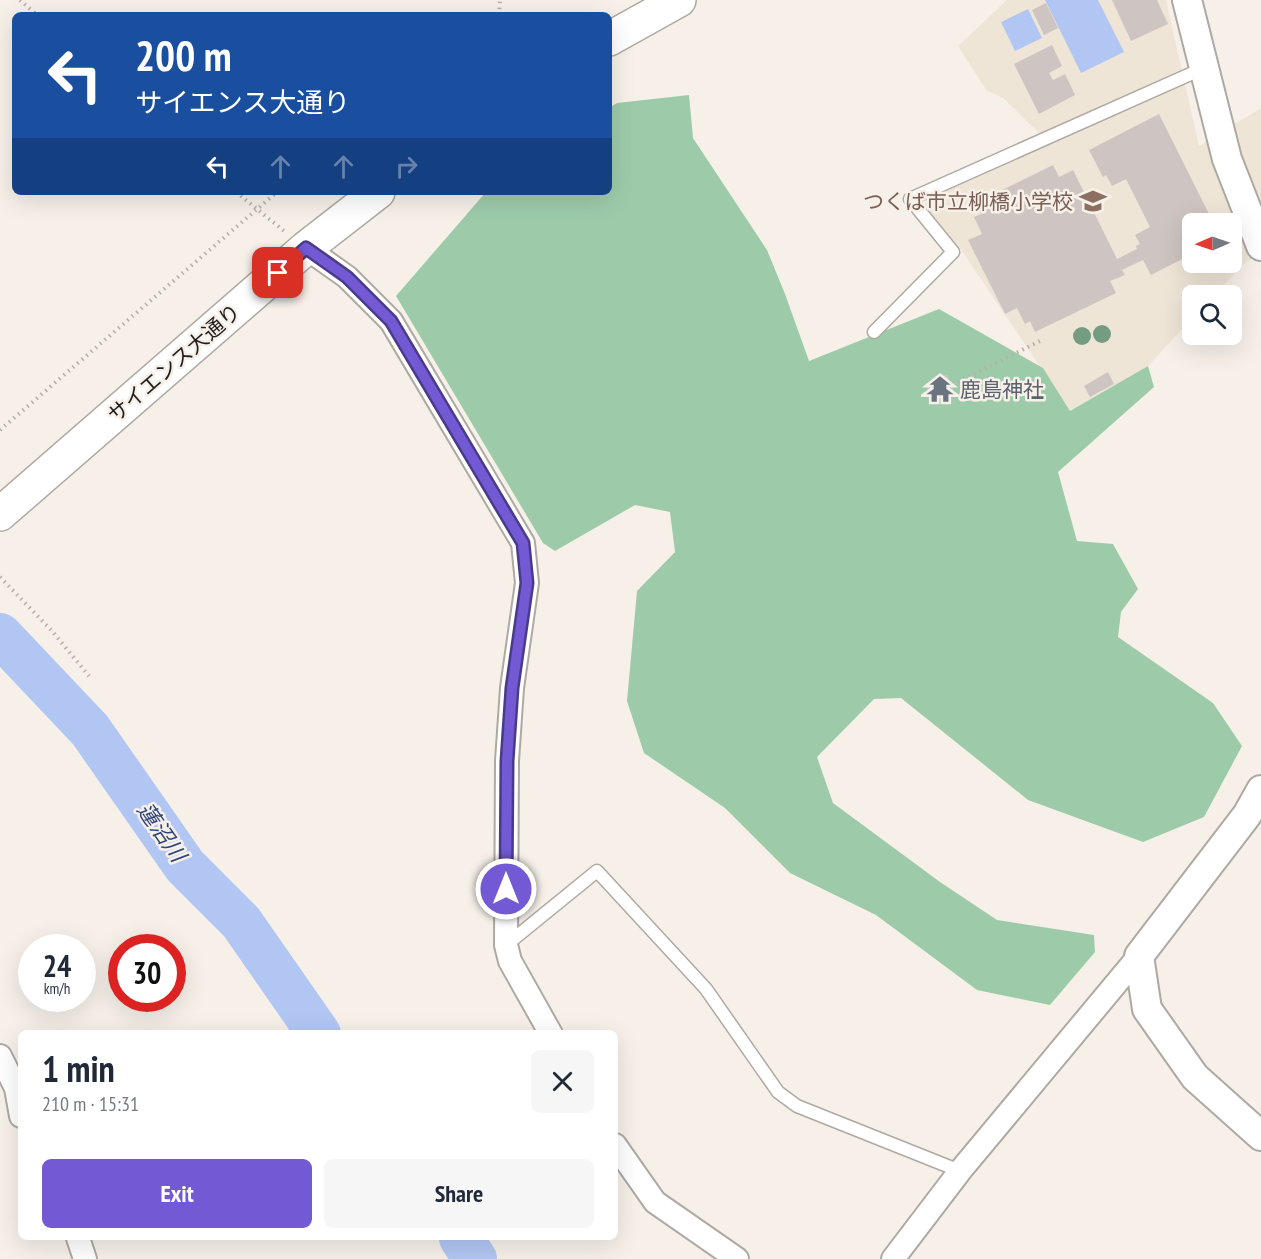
<!DOCTYPE html>
<meta charset="utf-8">
<style>
body{margin:0;font-family:"PT Sans Narrow","Noto Sans JP",sans-serif;background:#f6f6f7;color:#1f2937;height:100vh;display:flex;flex-direction:column;font-size:22px;white-space:nowrap}
*{box-sizing:border-box;margin:0}
p{font-size:20px;color:#747a83}
.icon{flex:none;width:33px;height:33px;fill:none;stroke:currentColor;stroke-width:2;stroke-linecap:round;stroke-linejoin:round}
.map{position:relative;flex:1;overflow:hidden}
.details{position:absolute;left:18px;top:1030px;width:600px;height:210px;display:flex;flex-direction:column;background:#fff;border-radius:9px;box-shadow:0 6px 24px #0002}
.details>*{flex:none}
.guide{position:absolute;left:12px;top:12px;width:600px;height:183px;border-radius:9px;box-shadow:0 6px 24px #0002;background:#1a4fa0;color:#fff;overflow:hidden}
.needle{width:39px;rotate:268deg}
.controls{position:absolute;left:1182px;top:213px;display:grid;gap:12px}
.controls a{display:grid;place-items:center;width:60px;height:60px;border-radius:9px;background:#fff;box-shadow:0 6px 24px #0002;font-size:30px}
.speed{position:absolute;left:18px;top:934px;display:flex;gap:12px;font-size:30px;font-weight:700;text-align:center}
.speed>*{display:grid;place-content:center;width:78px;height:78px;border-radius:50%;background:#fff;box-shadow:0 6px 24px #0002;line-height:1}
.speed small{font-size:15px;font-weight:400}
.speed .limit{border:9px solid #d22;background:#fff;color:#111}
.pin{position:absolute;display:grid;place-items:center;width:51px;height:51px;color:#fff;margin:-26px;border-radius:12px;box-shadow:0 3px 9px #0006}
.me{position:absolute;width:66px;margin:-33px;rotate:0deg;stroke-linejoin:round;filter:drop-shadow(0 0 4px #0008)}
.turn{display:flex;align-items:center;gap:21px;height:126px;padding:0 24px;font-size:27px}
.turn .icon{width:78px;height:78px;stroke-width:2.5}
.turn b{display:block;font-size:42px;line-height:51px}
.lanes{display:flex;align-items:center;height:57px;padding:0 24px;background:#0003;justify-content:center;gap:30px;direction:ltr}
.lanes .off{opacity:.35}
.round{display:grid;place-items:center;flex:none;width:63px;height:63px;border-radius:9px;background:#f6f6f7}
.headline{display:flex;align-items:center;justify-content:space-between;height:102px;padding:0 24px}
h1{font-size:36px;font-weight:800;line-height:45px}
.button{display:flex;gap:12px;margin-top:auto;padding:12px 24px}
.button a{flex:1;height:69px;border-radius:9px;background:#7359d3;color:#fff;font-size:24px;font-weight:800;line-height:69px;text-align:center}
.button a+a{background:#f6f6f7;color:#1f2937}
.map>svg:first-child{display:block}
.built{fill:#efe5d7;fill-rule:evenodd}
.forest{fill:#9dcbaa}
.water{fill:#b1c6f2}
.lines{fill:none;stroke-linecap:round;stroke-linejoin:round}
.river{stroke:#b1c6f2;stroke-width:44}
.building{fill:#cec4c2}
.service-casing{stroke:#aea9a2;stroke-width:15}
.minor-casing{stroke:#aea9a2;stroke-width:26}
.tertiary-casing{stroke:#aea9a2;stroke-width:32}
.primary-casing{stroke:#aea9a2;stroke-width:36}
.path{stroke:#b4afaa;stroke-width:4;stroke-dasharray:1.5 4.5;stroke-linecap:butt}
.service{stroke:#fff;stroke-width:12}
.minor{stroke:#fff;stroke-width:22}
.tertiary{stroke:#fff;stroke-width:28}
.primary{stroke:#fff;stroke-width:33}
.tree{fill:#749c83}
.route-casing{stroke:#4b3a89;stroke-width:15}
.route{stroke:#7359d3;stroke-width:10}
.labels{text-anchor:middle;dominant-baseline:central;stroke-width:5;stroke-linejoin:round;paint-order:stroke}
.education-label{font-size:21px;fill:#785e54;stroke:#f6f0e9;text-anchor:end}
.street-label{font-size:21px;fill:#211f1d;stroke:#f6f0e9}
.worship-label{font-size:21px;fill:#5b616d;stroke:#f6f0e9;text-anchor:start}
.water-label{font-size:22px;font-style:italic;fill:#2e467c;stroke:#f6f0e9}
</style>
<div class="map">
<svg width="1261" height="1259" viewBox="0 0 1261 1259">
<rect width="100%" height="100%" fill="#f6f0e9"/>
<path class="built" d="M1007,0H1166L1199,146L1261,108V252L1246,262L1214,295L1192,296V318L1148,366L1070,411L962,251L924,206L928,196L1045,145L1039,133L1003,98L987,91L958,46ZM1192,224H1232V262H1192Z"/>
<polygon class="forest" points="689,95 693,138 767,250 785,294 809,361 939,309 1043,368 1070,411 1148,366 1154,387 1058,472 1077,541 1113,544 1138,589 1121,612 1118,637 1213,703 1242,746 1204,817 1143,842 1028,800 901,698 874,699 817,757 833,803 940,882 997,920 1094,935 1095,952 1050,1005 977,990 876,915 790,873 725,808 644,753 627,701 637,591 675,552 670,512 635,505 555,551 543,543 396,296 486,192 609,192 609,108 617,103"/>
<g class="water">
<polygon points="1045,0 1098,0 1124,52 1081,73"/>
<polygon points="1028,9 1042,38 1015,51 1001,22"/>
</g>
<g class="lines">
<g class="river">
<polyline points="0,635 90,730 185,866 241,922 319,1034"/>
<polyline points="461,1238 475,1259"/>
</g>
</g>
<g class="building">
<polygon points="1112,0 1157,0 1168,24 1131,41"/>
<polygon points="1046,3 1058,28 1044,35 1032,10"/>
<polygon points="1052,45 1062,66 1049,73 1053,80 1065,74 1075,95 1039,114 1014,64"/>
<polygon points="1159,114 1214,224 1192,224 1192,254 1151,275 1143,260 1122,270 1125,275 1110,281 1116,293 1035,332 1030,321 1025,324 1017,308 1005,314 968,240 982,234 974,217 981,214 974,204 1053,165 1059,177 1073,170 1117,259 1137,249 1136,246 1140,244 1135,235 1150,227 1126,179 1112,186 1106,175 1103,177 1089,150"/>
<polygon points="1108,372 1114,384 1090,397 1084,386"/>
<polygon points="947,375 955,394 933,403 925,384"/>
</g>
<g class="lines">
<defs>
<g id="service">
<polyline points="874,332 953,252 910,199 1204,68"/>
<polyline points="506,945 597,871 706,989 778,1092 797,1106 960,1171"/>
</g>
<g id="minor">
<polyline points="306,248 347,277 391,321 523,543 527,583 512,688 507,761 506,945 510,961 551,1034"/>
<polyline points="0,1056 16,1088 21,1116"/>
<polyline points="615,1145 655,1202 737,1259"/>
<polyline points="78,1238 85,1259"/>
<polyline points="893,1259 960,1171 1139,956"/>
</g>
<g id="tertiary">
<polyline points="1187,0 1227,159 1261,246"/>
<polyline points="1261,790 1247,815 1139,956 1147,1009 1195,1077 1261,1136"/>
</g>
<g id="primary">
<polyline points="609,39 679,0"/>
<polyline points="0,514 306,248 378,192"/>
</g>
</defs>
<use href="#service" class="service-casing"/>
<use href="#minor" class="minor-casing"/>
<use href="#tertiary" class="tertiary-casing"/>
<use href="#primary" class="primary-casing"/>
<g class="path">
<polyline points="20,0 37,15"/>
<polyline points="499,15 500,0"/>
<polyline points="236,192 284,231"/>
<polyline points="958,382 1044,339"/>
<polyline points="0,430 277,192"/>
<polyline points="0,577 52,631 89,676"/>
</g>
<use href="#service" class="service"/>
<use href="#minor" class="minor"/>
<use href="#tertiary" class="tertiary"/>
<use href="#primary" class="primary"/>
</g>
<g class="tree">
<circle cx="1102" cy="334" r="9"/>
<circle cx="1082" cy="336" r="9"/>
</g>
<g class="lines">
<defs>
<polyline id="route" points="278,273 306,248 347,277 391,321 523,543 527,583 512,688 507,761 506,889"/>
</defs>
<use href="#route" class="route-casing"/>
<use href="#route" class="route"/>
</g>
<defs>
<symbol id="school-bare" viewBox="-9 -9 18 18"><path d="M0-5L7-2L0 1L-7-2ZM-4 1L0 2.5L4 1V4Q0 6-4 4Z" fill="#8d6e63" stroke="#f6f0e9" stroke-width="2.5" paint-order="stroke"/></symbol>
<symbol id="temple-bare" viewBox="-9 -9 18 18"><path d="M0-6L5-2H3V0L6.5 2.5H4V6H1.5V3h-3V6H-4V2.5H-6.5L-3 0V-2H-5Z" fill="#6b7280" stroke="#f6f0e9" stroke-width="2.5" paint-order="stroke"/></symbol>
</defs>
<g fill-rule="evenodd">
<use href="#school-bare" x="1074" y="182" width="38" height="38"/>
<use href="#temple-bare" x="921" y="370" width="38" height="38"/>
</g>
<g class="labels">
<g class="education-label">
<text x="1073" y="201">つくば市立柳橋小学校</text>
</g>
<g class="street-label">
<text transform="translate(174 363) rotate(-41)">サイエンス大通り</text>
</g>
<g class="worship-label">
<text x="960" y="389">鹿島神社</text>
</g>
<g class="water-label">
<text transform="translate(162 832) rotate(55)">蓮沼川</text>
</g>
</g>
</svg>
<div class="controls">
<a><svg class="needle" viewBox="-14 -14 28 28"><path d="M0-13l5 13h-10z" fill="#e53935"/><path d="M0 13l5-13h-10z" fill="#747a83"/></svg></a>
<a><svg class="icon" aria-label="search" viewBox="0 0 24 24"><circle cx="10" cy="10" r="6"/><path d="M15 15l6 6"/></svg></a>
</div>
<div class="speed"><div>24<small>km/h</small></div><div class="limit">30</div></div>
<div class="pin" style="left:278px;top:273px;background:#d93025"><svg class="icon" aria-label="arrive" viewBox="0 0 24 24"><path d="M6 21V4h12l-3 4 3 4H6"/></svg></div>
<svg class="me" style="left:506px;top:889px" viewBox="-20 -20 40 40"><circle r="17" fill="#7359d3" stroke="#fff" stroke-width="3"/><path d="M0-11L8 9 0 5-8 9z" fill="#fff"/></svg>
<div class="guide">
<div class="turn"><svg class="icon" aria-label="left" viewBox="0 0 24 24"><path d="M17 20v-9H6M10 6l-5 5 5 5"/></svg><div><b>200 m</b>サイエンス大通り</div></div>
<div class="lanes"><svg class="icon" aria-label="left" viewBox="0 0 24 24"><path d="M17 20v-9H6M10 6l-5 5 5 5"/></svg><svg class="icon off" aria-label="ahead" viewBox="0 0 24 24"><path d="M12 20V5M6 11l6-6 6 6"/></svg><svg class="icon off" aria-label="ahead" viewBox="0 0 24 24"><path d="M12 20V5M6 11l6-6 6 6"/></svg><svg class="icon off" aria-label="right" viewBox="0 0 24 24"><path d="M7 20v-9h11M14 6l5 5-5 5"/></svg></div>
</div>
<section class="details">
<div class="headline"><div><h1>1 min</h1><p>210 m · 15:31</p></div><a class="round"><svg class="icon" aria-label="close" viewBox="0 0 24 24"><path d="M6 6l12 12M18 6L6 18"/></svg></a></div>
<div class="button"><a>Exit</a><a>Share</a></div>
</section>
</div>
